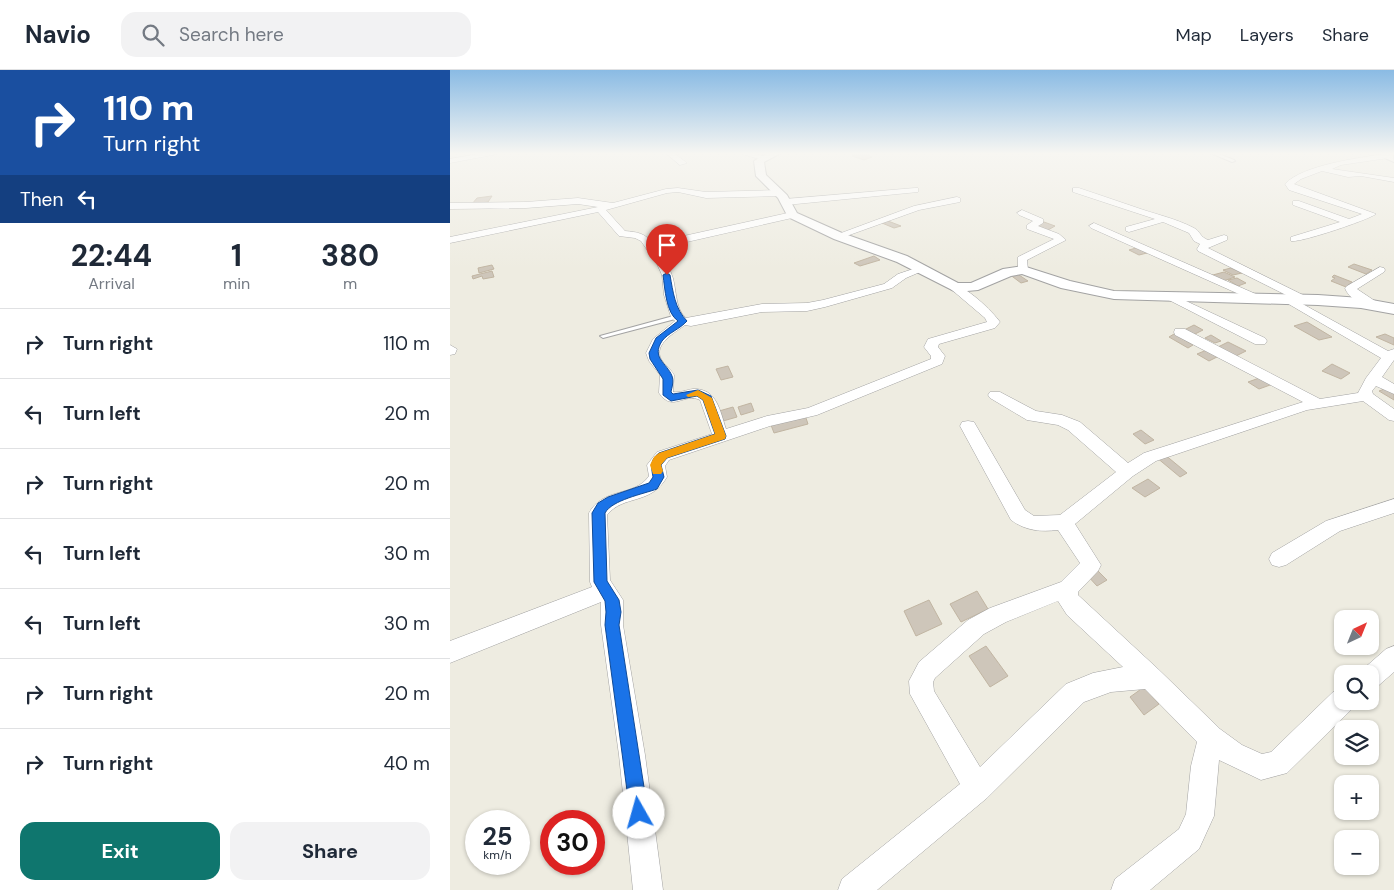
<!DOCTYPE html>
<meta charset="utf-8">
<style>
body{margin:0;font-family:"DM Sans",sans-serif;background:#f2f2f3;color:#1f2937;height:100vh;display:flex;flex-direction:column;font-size:19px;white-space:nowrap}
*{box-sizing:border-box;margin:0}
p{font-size:16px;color:#747a83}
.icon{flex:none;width:28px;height:28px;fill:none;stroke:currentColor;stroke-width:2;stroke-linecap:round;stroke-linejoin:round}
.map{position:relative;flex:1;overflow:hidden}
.side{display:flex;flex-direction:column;background:#fff;width:450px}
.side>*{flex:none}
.hud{background:#1a4fa0;color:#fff;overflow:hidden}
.needle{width:32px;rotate:43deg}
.tools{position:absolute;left:884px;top:540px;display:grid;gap:10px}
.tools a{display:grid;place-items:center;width:45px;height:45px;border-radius:10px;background:#fff;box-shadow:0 1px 4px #0004;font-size:25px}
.speed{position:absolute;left:15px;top:740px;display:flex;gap:10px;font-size:25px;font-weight:700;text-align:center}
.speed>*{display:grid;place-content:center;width:65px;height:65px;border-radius:50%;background:#fff;box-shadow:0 1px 4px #0004;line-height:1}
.speed small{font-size:12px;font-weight:400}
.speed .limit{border:8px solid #d22;background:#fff;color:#111}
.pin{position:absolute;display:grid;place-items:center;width:42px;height:42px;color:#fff;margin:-51px -21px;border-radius:50% 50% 50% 0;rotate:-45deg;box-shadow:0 0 5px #0007}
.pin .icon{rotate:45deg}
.me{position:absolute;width:55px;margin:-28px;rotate:353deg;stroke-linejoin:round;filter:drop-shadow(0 0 4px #0008)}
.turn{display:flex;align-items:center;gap:18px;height:105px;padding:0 20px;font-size:22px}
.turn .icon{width:65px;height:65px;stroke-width:2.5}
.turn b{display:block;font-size:35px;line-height:42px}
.then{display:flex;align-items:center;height:48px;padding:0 20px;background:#0003;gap:10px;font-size:19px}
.eta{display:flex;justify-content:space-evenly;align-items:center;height:85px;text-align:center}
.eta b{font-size:30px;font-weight:700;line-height:35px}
.button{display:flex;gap:10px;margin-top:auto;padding:10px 20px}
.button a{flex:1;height:58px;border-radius:15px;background:#0f766e;color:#fff;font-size:20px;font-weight:700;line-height:58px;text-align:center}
.button a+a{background:#f2f2f3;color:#1f2937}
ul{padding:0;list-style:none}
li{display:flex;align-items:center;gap:15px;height:70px;padding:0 20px;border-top:1px solid #e0e1e3}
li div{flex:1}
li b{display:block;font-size:19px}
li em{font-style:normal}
header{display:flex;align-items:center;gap:30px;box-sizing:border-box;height:70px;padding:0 25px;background:#fff;border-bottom:1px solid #e0e1e3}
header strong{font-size:24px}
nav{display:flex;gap:28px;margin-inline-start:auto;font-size:18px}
.search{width:350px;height:45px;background:#f2f2f3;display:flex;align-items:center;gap:12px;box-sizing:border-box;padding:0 18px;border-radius:15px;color:#747a83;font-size:19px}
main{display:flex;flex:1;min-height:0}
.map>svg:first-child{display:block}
.building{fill:#cec6ba;stroke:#c1b5a2}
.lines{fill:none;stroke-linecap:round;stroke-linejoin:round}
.service-casing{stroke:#a3a3a3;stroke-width:2}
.minor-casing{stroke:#a3a3a3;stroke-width:1}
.tertiary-casing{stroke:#a3a3a3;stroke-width:2}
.service{fill:#fff;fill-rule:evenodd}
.minor{fill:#fff;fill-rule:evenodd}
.tertiary{fill:#fff;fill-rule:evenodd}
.route{fill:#1a73e8;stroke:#114b97}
.slow{fill:#f59e0b}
</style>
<header>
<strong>Navio</strong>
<div class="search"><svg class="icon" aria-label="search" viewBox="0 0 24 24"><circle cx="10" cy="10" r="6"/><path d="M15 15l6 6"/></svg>Search here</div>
<nav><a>Map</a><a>Layers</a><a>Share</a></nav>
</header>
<main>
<section class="side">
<div class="hud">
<div class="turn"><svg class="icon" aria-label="right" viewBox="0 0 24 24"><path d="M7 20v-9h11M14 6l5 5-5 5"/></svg><div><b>110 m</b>Turn right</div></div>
<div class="then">Then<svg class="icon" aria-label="left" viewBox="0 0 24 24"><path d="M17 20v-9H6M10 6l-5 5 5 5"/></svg></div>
</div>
<div class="eta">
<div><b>22:44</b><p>Arrival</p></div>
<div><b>1</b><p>min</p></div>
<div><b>380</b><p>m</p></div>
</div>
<ul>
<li><svg class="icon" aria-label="right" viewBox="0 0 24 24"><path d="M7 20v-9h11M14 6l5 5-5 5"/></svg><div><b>Turn right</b></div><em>110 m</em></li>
<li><svg class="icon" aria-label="left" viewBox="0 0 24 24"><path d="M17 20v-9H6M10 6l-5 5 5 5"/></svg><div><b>Turn left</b></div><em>20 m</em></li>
<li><svg class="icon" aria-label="right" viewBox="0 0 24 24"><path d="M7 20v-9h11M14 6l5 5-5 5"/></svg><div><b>Turn right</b></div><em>20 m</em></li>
<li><svg class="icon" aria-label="left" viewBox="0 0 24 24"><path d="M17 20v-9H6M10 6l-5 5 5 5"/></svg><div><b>Turn left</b></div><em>30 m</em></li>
<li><svg class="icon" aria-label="left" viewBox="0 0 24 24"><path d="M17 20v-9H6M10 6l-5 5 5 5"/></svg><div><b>Turn left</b></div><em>30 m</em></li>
<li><svg class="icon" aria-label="right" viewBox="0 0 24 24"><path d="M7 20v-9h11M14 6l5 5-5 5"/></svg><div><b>Turn right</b></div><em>20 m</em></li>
<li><svg class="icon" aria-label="right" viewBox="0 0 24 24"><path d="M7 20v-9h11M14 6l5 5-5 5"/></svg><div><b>Turn right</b></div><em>40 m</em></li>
</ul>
<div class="button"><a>Exit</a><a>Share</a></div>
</section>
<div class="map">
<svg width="944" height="820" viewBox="0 0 944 820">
<rect width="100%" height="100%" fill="#eeece1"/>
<g class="building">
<polygon points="408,84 414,84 422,87 414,90 402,86"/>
<polygon points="42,126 38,132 22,134 27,128"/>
<polygon points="438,151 451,156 444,158 432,153"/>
<polygon points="594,152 605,156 598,160 587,156"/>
<polygon points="686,178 697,183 689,185 679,180"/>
<polygon points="424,186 430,190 410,196 404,193"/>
<polygon points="904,194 922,200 916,204 898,197"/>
<polygon points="42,195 44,199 29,203 28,198"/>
<polygon points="781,198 792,203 783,205 773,200"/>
<polygon points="42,201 44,207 33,209 32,206 23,209 22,206"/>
<polygon points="774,202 785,207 770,212 759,206"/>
<polygon points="566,203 578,211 571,213 559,204"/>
<polygon points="884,205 902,212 896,217 881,211 885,208 882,207"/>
<polygon points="787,208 796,213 788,216 778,210"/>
<polygon points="857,252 882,267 869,270 844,256"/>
<polygon points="744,255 753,260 743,265 734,260"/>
<polygon points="724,264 743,275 738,278 719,267"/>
<polygon points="935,264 944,268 944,275 926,267"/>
<polygon points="761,265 771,271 765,273 755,268"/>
<polygon points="778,272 796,281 784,287 766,278"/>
<polygon points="759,279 771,285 759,291 747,284"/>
<polygon points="882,294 900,303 891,309 872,301"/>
<polygon points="278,296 283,307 271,310 266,299"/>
<polygon points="812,307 823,314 809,319 798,312"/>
<polygon points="937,318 944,322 944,330 929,321"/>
<polygon points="301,333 304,341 291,345 288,337"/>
<polygon points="283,337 287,347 273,351 269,341"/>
<polygon points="355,345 358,354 324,363 321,355"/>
<polygon points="691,360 704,370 695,374 683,364"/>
<polygon points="714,384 737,403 730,407 706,387"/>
<polygon points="698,409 710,418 695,427 682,418"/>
<polygon points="646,499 657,510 647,516 636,504"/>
<polygon points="527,521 538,539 511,552 500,534"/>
<polygon points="479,530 492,554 466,566 454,541"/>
<polygon points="536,576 558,606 540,617 519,586"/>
<polygon points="694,617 709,634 694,645 680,627"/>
</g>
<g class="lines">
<defs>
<g id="service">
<polygon points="769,84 784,90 785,91 782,92 763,84"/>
<polygon points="227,245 230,247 229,248 153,268 150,266"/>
</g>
<g id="minor">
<polygon points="28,84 48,84 0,93 0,89"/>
<polygon points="217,84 225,84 237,93 230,95"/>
<polygon points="292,84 307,84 317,88 313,90"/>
<path d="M934,84L942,86L938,88L891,95L882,99L944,108V112L911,106L898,107L872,101L851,109L844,114L926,144C918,150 850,173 841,171V167L890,152L843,135V131H849L899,149L912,144L839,120L835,114C853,95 908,88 934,84Z"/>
<path d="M228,118L256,122L330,120L334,123L330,126L256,128L228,122L217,123L156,140L175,161C187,162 195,163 202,173L342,142L347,145L342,148L206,179C212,186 218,194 221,203C227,215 224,239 236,248L312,234L357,233L373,230L434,214L448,204L472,196L477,199L456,208L442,218L375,237L357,241L312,242L241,256L235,255C226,262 203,274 211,289C214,295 221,299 224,305L223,322C230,323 236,320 243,319C267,318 270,341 276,359L317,346L358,338L481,289V286L474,277L478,269L537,252L535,248L502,220L500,218L502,216C514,213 543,242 550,252L545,258L489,274L488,277L495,286L492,294L367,345L320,356L219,390L215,396L217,407C200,436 174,424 157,445L160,510L173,530V555L195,685L213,820H183L169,685L151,555V532L0,593V571L142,517L140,512L139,443C153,417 185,427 199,406L197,395L207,382L262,364L250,330C234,322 223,343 209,323L210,305L199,291L196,283L203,269L225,251L221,247L214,225L212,205L207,194L191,171L185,168L169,166L148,142L0,173V167L148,137L128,134L76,138L0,139V133L76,132L128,128L163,133L216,119Z"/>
<polygon points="465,118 468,118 468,122 336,135 332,132 336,129"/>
<path d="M623,118H629C648,124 666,131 685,137C704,144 725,148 744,158C750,161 750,167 758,170L774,165L777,166V170L758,178L857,227L859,229L857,231L849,232L938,281L944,279V290L932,307L944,314V324L926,316L922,321L923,324L944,339V351L939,350L913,331L857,340L706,391L683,406L625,454L651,495L648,501L628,522V525L708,599L770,659L792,675L812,684L821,682L883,622L892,619V631H904L901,640L837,703L811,710L769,690L764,746L749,779L700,820H661L665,809L729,759L736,744L741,696L747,672L695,619L661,622L634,632L537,728L427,820H388L392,809L510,714L460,624L459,611L469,592L518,550L540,538L611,512L630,493L608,460C591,462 576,461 561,450L510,356L512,352L518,351L524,352L575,440L584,446L610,445L666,402L618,360L608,355L577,350L540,328L538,325L540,322H550L586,341L612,345L630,352L678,393L694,383L853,332L725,265L724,262L725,259H735L870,329L908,323L916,308L931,288L830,229L832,227L838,226L748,181L747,179L750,174L744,171L739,163L713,152L679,162L676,161V157L705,149L623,122ZM608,531L617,545L673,597L643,603L616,614L530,697L484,621L483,612L485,608L534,564L556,552Z"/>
<polygon points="507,127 510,128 510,132 469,140 391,168 388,169 383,166 464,136"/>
<polygon points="572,140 593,149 593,153 588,156 609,164 616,170 577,190 578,200 573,203 568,200 568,187 604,169 577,159 577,155 583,151 569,145 567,143"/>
<polygon points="644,153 808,225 810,227 808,229 800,229 641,158 639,156"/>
<path d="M930,197L934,198L935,200L934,202L907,219L925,231L927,234L925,237C916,239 898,228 895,218L897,216Z"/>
<polygon points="719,223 815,268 817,271 815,274 805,274 715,228 713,226"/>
<polygon points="0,275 7,279 5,284 0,285"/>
<polygon points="944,429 944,443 890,461 836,495 829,497 822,495 819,489 822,483 876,451"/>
<polygon points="944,576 944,602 928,616 920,620 920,604 910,604 912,600 936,579"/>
</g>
<g id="tertiary">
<polygon points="316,84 329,84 314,92 316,105 337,125 347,143 392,163 457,186 508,213 521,213 553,199 573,196 620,211 664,221 868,225 911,228 944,234 944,244 911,238 868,235 664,229 611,218 572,204 561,206 528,220 506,222 447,192 384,169 338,147 328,128 306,106 304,91"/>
<polygon points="934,84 943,84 944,92 935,88"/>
</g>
</defs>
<use href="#service" class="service-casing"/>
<use href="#minor" class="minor-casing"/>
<use href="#tertiary" class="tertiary-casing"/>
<use href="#service" class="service"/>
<use href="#minor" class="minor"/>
<use href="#tertiary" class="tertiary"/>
</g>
<linearGradient id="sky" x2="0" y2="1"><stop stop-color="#8abbe4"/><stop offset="0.42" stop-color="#f7f6f2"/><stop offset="1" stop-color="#f7f6f2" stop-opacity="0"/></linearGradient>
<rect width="944" height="199" fill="url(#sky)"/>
<path class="route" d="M217,203L220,205C223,222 225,239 237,251C230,259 218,263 212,271C201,288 217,293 222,306C224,311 222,317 221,322L223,324L248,320L261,326L276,366L275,369L217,388L211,395L214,407L207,419C193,424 162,430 155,443L157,511L169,530L171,542L169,555L198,743L195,749L189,752L182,749L180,743L155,555L156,542L155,531L144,512L142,443L148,433L158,427L199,413L203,407C201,396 200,390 209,383L265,364L253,330L247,326L221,331L213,325V309L200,289L199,283L206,268L228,251C216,243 215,219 213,205Z"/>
<polygon class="slow" points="248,320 262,328 276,366 275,369 217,388 211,395 213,401 211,404 203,404 200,395 204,387 209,383 265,364 253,330 247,326 238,327 236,325"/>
</svg>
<div class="tools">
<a><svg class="needle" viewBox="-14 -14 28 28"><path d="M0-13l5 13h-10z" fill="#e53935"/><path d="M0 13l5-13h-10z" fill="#747a83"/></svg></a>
<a><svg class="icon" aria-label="search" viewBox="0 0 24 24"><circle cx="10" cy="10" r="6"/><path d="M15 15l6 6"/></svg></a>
<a><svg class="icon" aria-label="layers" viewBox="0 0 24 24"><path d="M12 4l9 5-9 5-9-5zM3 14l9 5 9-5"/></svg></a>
<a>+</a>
<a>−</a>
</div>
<div class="speed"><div>25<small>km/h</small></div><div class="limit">30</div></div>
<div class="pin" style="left:217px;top:205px;background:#d93025"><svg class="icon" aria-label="arrive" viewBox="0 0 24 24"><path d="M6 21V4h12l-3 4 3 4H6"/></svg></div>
<svg class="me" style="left:189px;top:743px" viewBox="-20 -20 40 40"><circle r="19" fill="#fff"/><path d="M0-13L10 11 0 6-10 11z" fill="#1a73e8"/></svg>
</div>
</main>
